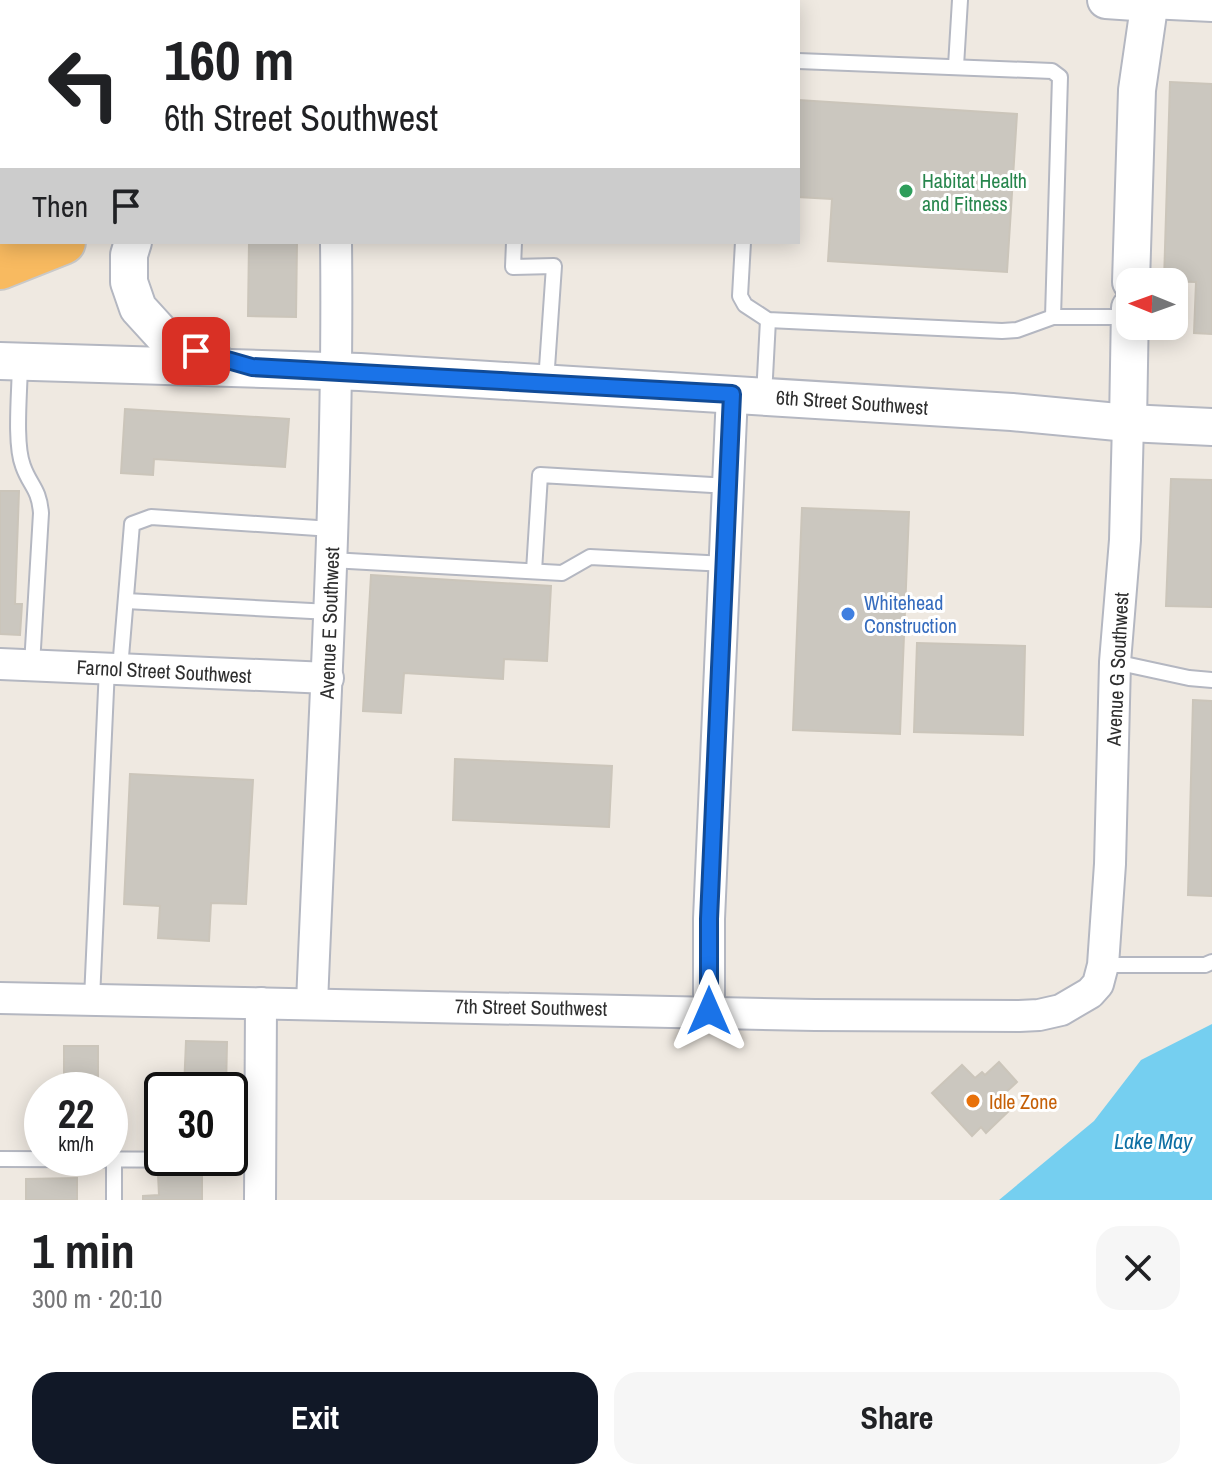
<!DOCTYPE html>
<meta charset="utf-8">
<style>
body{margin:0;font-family:"Archivo Narrow",sans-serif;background:#f6f6f6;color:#202124;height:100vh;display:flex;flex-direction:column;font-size:30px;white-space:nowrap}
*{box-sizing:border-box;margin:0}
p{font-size:26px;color:#757577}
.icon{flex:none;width:44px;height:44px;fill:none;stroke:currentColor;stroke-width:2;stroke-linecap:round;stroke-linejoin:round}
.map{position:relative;height:1200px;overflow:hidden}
.drawer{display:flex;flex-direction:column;background:#fff;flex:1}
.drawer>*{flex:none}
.hud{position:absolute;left:0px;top:0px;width:800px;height:244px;box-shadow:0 4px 20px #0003;background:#fff;color:#202124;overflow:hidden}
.needle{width:52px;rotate:271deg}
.controls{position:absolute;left:1116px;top:268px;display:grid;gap:16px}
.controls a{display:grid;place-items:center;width:72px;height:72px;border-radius:16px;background:#fff;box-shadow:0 4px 20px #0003;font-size:40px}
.speed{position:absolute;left:24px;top:1072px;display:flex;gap:16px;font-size:40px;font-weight:700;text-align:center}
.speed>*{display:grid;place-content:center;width:104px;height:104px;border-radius:50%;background:#fff;box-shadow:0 4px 20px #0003;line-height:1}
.speed small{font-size:20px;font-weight:400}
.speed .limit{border:4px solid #111;border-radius:12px;background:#fff;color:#111}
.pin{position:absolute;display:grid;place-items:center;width:68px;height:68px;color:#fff;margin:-34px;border-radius:16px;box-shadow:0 4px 12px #0006}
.me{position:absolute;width:88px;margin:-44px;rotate:0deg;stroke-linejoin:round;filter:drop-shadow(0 0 6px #0008)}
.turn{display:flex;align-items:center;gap:28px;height:168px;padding:0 32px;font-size:36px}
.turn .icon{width:104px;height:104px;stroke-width:2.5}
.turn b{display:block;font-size:56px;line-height:68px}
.then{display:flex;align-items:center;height:76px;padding:0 32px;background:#0003;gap:16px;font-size:30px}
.round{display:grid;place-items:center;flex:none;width:84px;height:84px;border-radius:24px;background:#f6f6f6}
.head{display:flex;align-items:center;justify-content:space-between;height:136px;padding:0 32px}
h1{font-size:48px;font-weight:700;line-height:60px}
.cta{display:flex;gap:16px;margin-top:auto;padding:16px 32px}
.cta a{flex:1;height:92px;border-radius:24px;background:#111827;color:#fff;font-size:32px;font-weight:700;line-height:92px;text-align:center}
.cta a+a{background:#f6f6f6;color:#202124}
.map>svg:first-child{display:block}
.water{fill:#75cff0}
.building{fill:#cbc7bf;stroke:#cbc5ba;stroke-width:2}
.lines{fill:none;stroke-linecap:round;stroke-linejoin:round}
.service-casing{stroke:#b4b7c1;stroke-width:18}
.minor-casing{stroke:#b4b7c1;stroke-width:34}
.tertiary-casing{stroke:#b4b7c1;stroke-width:40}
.trunk-casing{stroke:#c9c9c9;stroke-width:48}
.service{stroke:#fff;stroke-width:14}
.minor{stroke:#fff;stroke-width:30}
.tertiary{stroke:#fff;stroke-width:36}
.trunk{stroke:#f8ba60;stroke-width:44}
.route-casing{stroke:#114b97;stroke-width:20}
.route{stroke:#1a73e8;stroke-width:14}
.leisure-dot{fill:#2e9e5b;stroke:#fff;stroke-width:3}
.shop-dot{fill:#3f7fe0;stroke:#fff;stroke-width:3}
.food-dot{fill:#e8710a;stroke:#fff;stroke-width:3}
.labels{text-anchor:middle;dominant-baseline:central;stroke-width:6;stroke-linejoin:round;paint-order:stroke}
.leisure-label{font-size:20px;fill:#27864d;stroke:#fff;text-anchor:start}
.street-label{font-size:20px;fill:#2e2e2e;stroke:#fff}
.shop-label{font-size:20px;fill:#366cbe;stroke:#fff;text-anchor:start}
.food-label{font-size:20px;fill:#c56008;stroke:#fff;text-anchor:start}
.water-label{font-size:22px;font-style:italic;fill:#0d6fa3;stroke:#fff}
</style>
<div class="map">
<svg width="1212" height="1200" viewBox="0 0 1212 1200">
<rect width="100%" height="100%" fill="#efe9e1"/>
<polygon class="water" points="1212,1024 1212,1200 999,1200 1094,1121 1141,1060"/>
<g class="building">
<polygon points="129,0 178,0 129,2"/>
<polygon points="1170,82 1212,84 1212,334 1194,333 1196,282 1164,281"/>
<polygon points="798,100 1017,114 1007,272 828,261 832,199 798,197"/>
<polygon points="249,242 297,242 296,317 248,316"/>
<polygon points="125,409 289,419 285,467 154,459 153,475 121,473"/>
<polygon points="1171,479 1212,480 1212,607 1166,606"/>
<polygon points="0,491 19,491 15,604 22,604 20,635 0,634"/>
<polygon points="802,508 909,512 900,734 793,730"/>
<polygon points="371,575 551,586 547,661 504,659 503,679 404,673 401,713 363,711"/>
<polygon points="917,643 1025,646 1023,735 914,732"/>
<polygon points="1193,700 1212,701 1212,896 1188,895"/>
<polygon points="455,759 612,766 609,827 453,820"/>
<polygon points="130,774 253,780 246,904 211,903 209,941 158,938 160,906 124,904"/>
<polygon points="186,1041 227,1042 226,1090 184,1089"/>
<rect x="64" y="1046" width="34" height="44"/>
<polygon points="999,1062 1017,1082 1003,1095 1014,1106 986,1133 981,1127 972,1136 932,1093 962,1065 975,1078 982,1072 985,1075"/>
<polygon points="158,1174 202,1174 202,1200 143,1200 143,1196 159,1195"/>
<polygon points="77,1178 77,1200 26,1200 26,1179"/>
</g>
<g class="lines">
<defs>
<g id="service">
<polyline points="215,0 215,2"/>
<polyline points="526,2 527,0"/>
<polyline points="755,2 755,0"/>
<polyline points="798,61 1052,71 1060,77 1053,317"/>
<polyline points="956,66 960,0"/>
<polyline points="0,79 2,82"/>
<polyline points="514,242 513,267 554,266 546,382"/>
<polyline points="743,242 740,296 745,305 768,320 1002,331 1017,330 1053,317 1129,317"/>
<path d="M20,362C20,388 14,443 23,466C30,486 39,488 41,513L32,665"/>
<polyline points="764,396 768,320"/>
<polyline points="331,560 562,573 590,557 726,564"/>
<polyline points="534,571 540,475 729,486"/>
<polyline points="126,601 330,612"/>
<polyline points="1115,662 1189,678 1212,680"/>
<polyline points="120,669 132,524 151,517 332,529"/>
<polyline points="1103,965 1205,965 1212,962"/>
<polyline points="92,999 107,668"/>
<polyline points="0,1159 260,1160"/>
<polyline points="114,1200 114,1159"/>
</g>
<g id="minor">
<polyline points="1150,3 1212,6"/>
<polyline points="0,664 328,678"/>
<polyline points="0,998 815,1015 1019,1016 1039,1015 1061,1010 1090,993 1098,984 1103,965 1110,864 1115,662 1125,540 1128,423"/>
<path d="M312,1004C322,750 339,496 336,242"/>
<polyline points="709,1011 709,919 732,394"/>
<polyline points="260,1200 261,1003"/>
</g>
<g id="tertiary">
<polyline points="1106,0 1150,3"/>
<polyline points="133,242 129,255 129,282 138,308 169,342 212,355"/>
<polyline points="1131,282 1137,90 1150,0"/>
<polyline points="0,361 360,372 1012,412 1128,423 1212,427"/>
<polyline points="1128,423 1130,308"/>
</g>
<g id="trunk">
<polyline points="357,2 359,0"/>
<polyline points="0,222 2,222"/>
<polyline points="0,267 63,242"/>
</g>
</defs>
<use href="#service" class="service-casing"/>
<use href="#minor" class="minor-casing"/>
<use href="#tertiary" class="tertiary-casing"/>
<use href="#trunk" class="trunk-casing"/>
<use href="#service" class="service"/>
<use href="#minor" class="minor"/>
<use href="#tertiary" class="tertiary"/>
<use href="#trunk" class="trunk"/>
</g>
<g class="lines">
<defs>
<polyline id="route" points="196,351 252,367 732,394 709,919 709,1011"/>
</defs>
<use href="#route" class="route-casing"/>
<use href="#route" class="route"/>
</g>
<circle class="leisure-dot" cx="906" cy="191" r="8"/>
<circle class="shop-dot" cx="848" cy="614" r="8"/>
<circle class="food-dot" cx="973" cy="1101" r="8"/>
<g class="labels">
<g class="leisure-label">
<text x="922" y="180">Habitat Health<tspan x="922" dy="23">and Fitness</tspan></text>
</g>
<g class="street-label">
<text transform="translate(852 402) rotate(4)">6th Street Southwest</text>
<text transform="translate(329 623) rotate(-88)">Avenue E Southwest</text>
<text transform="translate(1117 669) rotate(-87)">Avenue G Southwest</text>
<text transform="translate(164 671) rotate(3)">Farnol Street Southwest</text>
<text transform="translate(531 1007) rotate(1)">7th Street Southwest</text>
</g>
<g class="shop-label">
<text x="864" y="602">Whitehead<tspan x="864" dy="23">Construction</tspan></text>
</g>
<g class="food-label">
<text x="989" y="1101">Idle Zone</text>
</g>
<g class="water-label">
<text x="1153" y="1141">Lake May</text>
</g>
</g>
</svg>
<div class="controls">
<a><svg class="needle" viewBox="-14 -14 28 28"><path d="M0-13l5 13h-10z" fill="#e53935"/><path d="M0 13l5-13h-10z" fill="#757577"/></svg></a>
</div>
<div class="speed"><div>22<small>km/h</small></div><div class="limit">30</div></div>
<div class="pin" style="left:196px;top:351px;background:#d93025"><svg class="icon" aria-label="arrive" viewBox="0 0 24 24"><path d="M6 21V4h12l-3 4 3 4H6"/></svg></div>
<svg class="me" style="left:709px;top:1011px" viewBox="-20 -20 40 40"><path d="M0-17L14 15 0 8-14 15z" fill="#1a73e8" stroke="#fff" stroke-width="4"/></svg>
<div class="hud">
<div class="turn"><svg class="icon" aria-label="left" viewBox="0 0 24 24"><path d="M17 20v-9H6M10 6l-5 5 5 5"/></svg><div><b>160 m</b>6th Street Southwest</div></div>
<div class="then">Then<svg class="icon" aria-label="arrive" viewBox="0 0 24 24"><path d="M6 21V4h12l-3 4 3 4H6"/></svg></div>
</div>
</div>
<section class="drawer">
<div class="head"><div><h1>1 min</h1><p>300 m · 20:10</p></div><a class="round"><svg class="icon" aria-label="close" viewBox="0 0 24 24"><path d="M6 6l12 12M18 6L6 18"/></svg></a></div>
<div class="cta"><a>Exit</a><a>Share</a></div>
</section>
